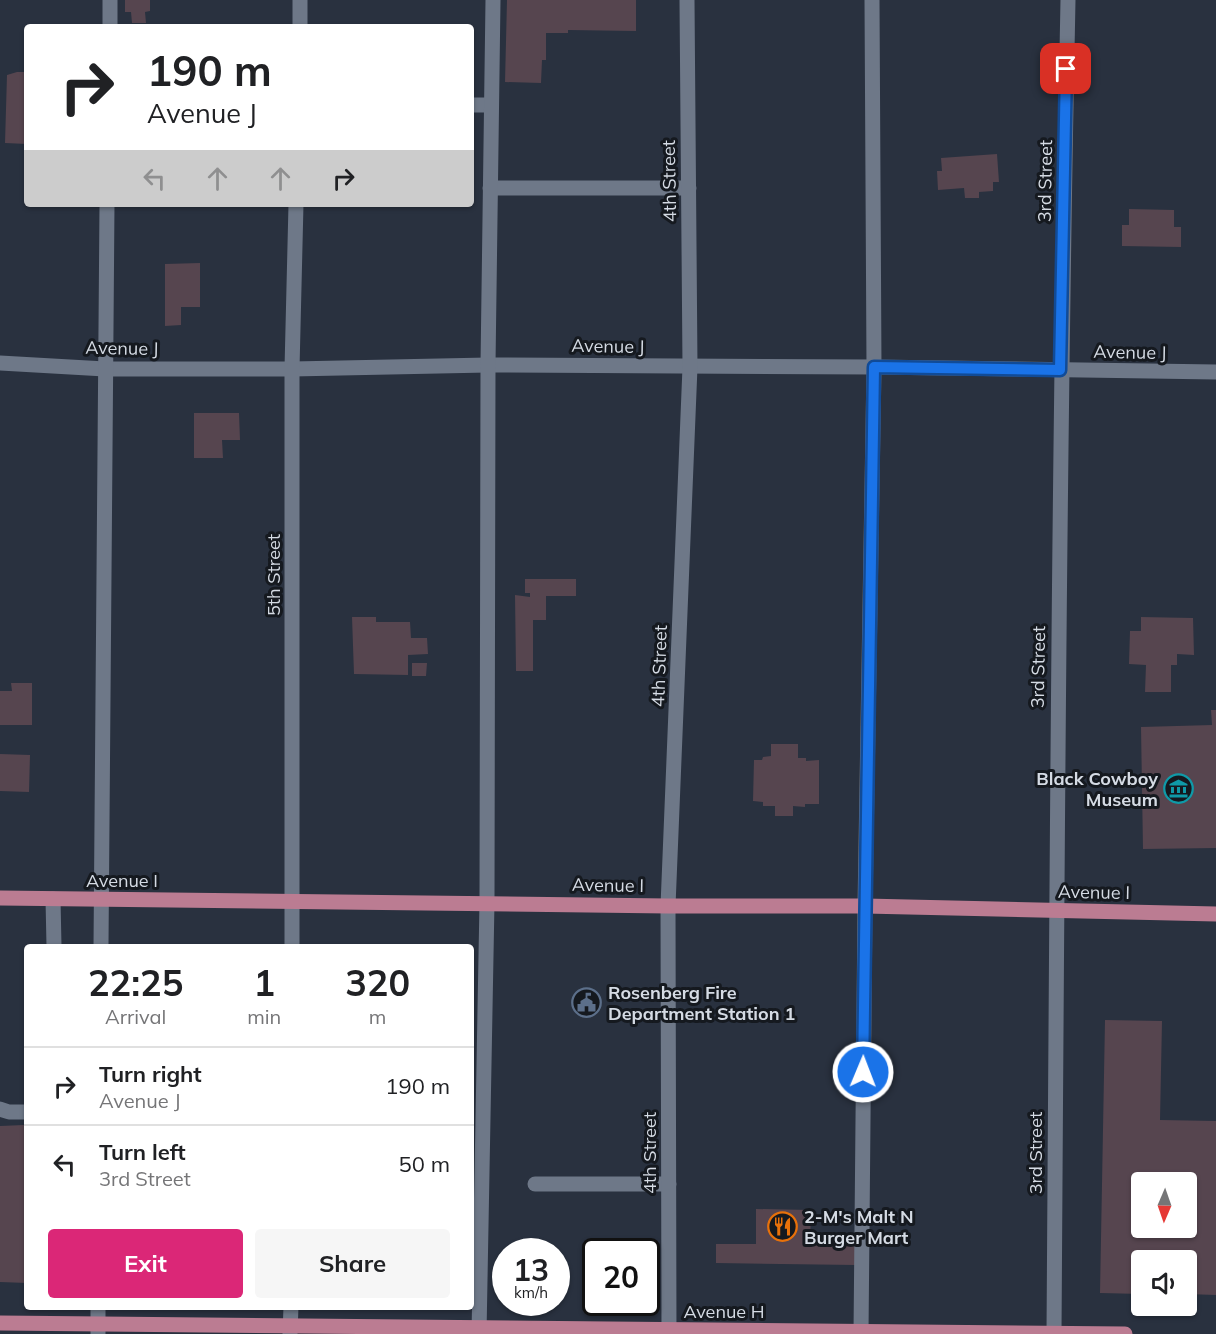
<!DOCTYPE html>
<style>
body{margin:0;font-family:Mulish,sans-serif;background:#f6f6f6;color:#202124;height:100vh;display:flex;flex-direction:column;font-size:22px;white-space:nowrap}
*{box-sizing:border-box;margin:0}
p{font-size:20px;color:#757577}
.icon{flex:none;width:33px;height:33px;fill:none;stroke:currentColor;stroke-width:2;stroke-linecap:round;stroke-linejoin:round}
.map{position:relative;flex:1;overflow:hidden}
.drawer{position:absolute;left:24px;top:944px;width:450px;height:366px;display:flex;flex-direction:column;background:#fff;border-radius:6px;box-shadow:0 2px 4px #0004}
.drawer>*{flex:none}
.guide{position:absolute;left:24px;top:24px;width:450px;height:183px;border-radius:6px;box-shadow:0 2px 4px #0004;background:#fff;color:#202124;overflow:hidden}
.needle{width:39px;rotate:182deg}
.tools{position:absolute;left:1131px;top:1172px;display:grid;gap:12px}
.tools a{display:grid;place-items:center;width:66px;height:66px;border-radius:6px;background:#fff;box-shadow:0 2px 4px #0004;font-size:30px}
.speed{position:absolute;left:492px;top:1238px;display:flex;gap:12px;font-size:30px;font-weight:700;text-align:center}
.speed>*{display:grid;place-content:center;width:78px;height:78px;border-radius:50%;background:#fff;box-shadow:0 2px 4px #0004;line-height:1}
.speed small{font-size:15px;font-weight:400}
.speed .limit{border:3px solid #111;border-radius:9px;background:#fff;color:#111}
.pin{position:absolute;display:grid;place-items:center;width:51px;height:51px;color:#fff;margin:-26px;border-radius:12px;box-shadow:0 3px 9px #0006}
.me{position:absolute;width:66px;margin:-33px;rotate:1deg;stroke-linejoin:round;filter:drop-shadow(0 0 4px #0008)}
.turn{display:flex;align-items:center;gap:21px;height:126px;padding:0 24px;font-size:27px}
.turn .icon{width:78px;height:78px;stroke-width:2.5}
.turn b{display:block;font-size:42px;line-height:51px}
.lanes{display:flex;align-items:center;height:57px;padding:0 24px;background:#0003;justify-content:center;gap:30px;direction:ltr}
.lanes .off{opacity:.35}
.eta{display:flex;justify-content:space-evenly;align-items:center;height:102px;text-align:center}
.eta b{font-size:36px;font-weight:700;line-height:42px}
.action{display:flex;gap:12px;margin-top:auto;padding:12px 24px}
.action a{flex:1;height:69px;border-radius:6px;background:#db2777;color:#fff;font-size:24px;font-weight:700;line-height:69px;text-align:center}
.action a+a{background:#f6f6f6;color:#202124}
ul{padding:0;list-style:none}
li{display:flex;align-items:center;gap:18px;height:78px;padding:0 24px;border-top:2px solid #e0e0e0}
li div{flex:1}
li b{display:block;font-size:22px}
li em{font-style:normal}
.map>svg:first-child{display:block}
.building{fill:#56454f;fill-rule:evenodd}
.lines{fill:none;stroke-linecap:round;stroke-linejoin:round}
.minor{stroke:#6e7888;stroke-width:15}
.major{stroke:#bb7c92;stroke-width:15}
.route-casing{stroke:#114b97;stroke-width:15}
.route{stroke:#1a73e8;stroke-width:10}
.labels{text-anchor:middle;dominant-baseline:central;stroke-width:6;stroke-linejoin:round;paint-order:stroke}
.street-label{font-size:18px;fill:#d5dbe4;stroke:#15191f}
.poi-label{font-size:18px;font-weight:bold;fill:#d5dbe4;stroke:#15191f;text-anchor:start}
</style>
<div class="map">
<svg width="1216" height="1334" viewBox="0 0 1216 1334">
<rect width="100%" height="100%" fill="#29313f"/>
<g class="building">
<polygon points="125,0 150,0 150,11 145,12 146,23 132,23 131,12 125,12"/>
<polygon points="507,0 636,0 636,31 568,30 568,33 546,33 546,60 542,60 541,83 505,82"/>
<polygon points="17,72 24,72 24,88 27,88 27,144 5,143 7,75"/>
<polygon points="997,154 999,182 993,182 993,191 979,192 979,198 965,198 964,188 938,190 937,171 942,171 941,158"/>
<polygon points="1129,209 1174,210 1174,227 1181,227 1181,247 1122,246 1122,225 1129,225"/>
<polygon points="200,263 200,307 181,307 181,325 165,326 165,264"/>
<polygon points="194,413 239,413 240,440 222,440 223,458 194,458"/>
<polygon points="525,579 576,579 576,596 546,596 546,620 533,620 533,671 516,671 515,595 530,597 530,593 525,593"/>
<polygon points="352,617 376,617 376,622 410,622 411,638 427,638 428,654 408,655 408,675 354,674"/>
<polygon points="1141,617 1193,618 1194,655 1177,654 1177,665 1171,665 1171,692 1145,692 1146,665 1129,664 1130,631 1141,631"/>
<polygon points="412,663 427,663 426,676 412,676"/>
<polygon points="11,683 32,683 32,725 0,725 0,691 12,691"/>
<polygon points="1211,710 1216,710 1216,848 1143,849 1141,727 1212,725"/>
<polygon points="771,744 798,744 798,758 806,758 806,761 819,760 819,804 805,804 805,807 793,806 793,816 775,816 775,806 763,806 763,802 753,801 754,760 762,760 763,757 771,756"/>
<polygon points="0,754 30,755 29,792 0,791"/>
<path d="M1105,1020L1162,1021L1160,1120L1216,1121V1295L1186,1294V1260H1142V1294L1100,1293ZM1142,1182H1186V1227H1142Z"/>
<polygon points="24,1125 24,1158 27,1158 27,1283 0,1282 0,1126"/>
<polygon points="756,1209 811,1210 810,1243 855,1244 855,1265 716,1263 716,1244 756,1244"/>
</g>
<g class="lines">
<g class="minor">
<polyline points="110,27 110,0"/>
<polyline points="300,27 300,0"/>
<polyline points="471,105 491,105"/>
<polyline points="490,188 689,188"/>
<polyline points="0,363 105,369 292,369 488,365 874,367 1216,372"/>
<polyline points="53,899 54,946"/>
<polyline points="101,946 107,204"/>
<polyline points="292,946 292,369 296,204"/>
<polyline points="0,1109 9,1112 27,1112"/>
<polyline points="535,1184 669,1184"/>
<polyline points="98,1334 98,1306"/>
<polyline points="290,1334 291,1306"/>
<polyline points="479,1334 487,902 488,365 493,0"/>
<polyline points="669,1334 668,906 690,367 687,0"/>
<polyline points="861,1334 865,906 874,367 872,0"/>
<path d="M1054,1334C1057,889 1059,445 1068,0"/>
</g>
<g class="major">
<polyline points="0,898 668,906 865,906 1216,914"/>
<polyline points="0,1323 1125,1334"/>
</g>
</g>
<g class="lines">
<defs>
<polyline id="route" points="863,1072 874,367 1060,370 1066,69"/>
</defs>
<use href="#route" class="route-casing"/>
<use href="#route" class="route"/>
</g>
<defs>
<symbol id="museum-ring" viewBox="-11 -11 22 22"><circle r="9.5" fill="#15191f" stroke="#0f9aa8" stroke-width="1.5"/><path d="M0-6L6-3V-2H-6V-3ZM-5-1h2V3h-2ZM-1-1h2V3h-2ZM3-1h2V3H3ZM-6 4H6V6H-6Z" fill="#0f9aa8"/></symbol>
<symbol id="civic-ring" viewBox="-11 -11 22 22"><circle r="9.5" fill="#15191f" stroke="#5c6f8a" stroke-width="1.5"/><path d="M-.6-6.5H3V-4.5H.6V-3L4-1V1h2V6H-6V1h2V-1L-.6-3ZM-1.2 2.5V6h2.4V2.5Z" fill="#5c6f8a"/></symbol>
<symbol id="restaurant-ring" viewBox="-11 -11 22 22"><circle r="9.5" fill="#15191f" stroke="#e8710a" stroke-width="1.5"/><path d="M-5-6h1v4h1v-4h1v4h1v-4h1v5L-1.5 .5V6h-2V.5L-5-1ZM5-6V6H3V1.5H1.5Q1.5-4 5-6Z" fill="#e8710a"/></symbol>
</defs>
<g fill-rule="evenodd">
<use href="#museum-ring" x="1162" y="772" width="33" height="33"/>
<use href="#civic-ring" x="570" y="986" width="33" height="33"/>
<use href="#restaurant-ring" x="766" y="1210" width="33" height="33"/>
</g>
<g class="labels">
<g class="street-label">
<text transform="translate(669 181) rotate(-91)">4th Street</text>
<text transform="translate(1045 181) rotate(-89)">3rd Street</text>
<text transform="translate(608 346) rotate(1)">Avenue J</text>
<text transform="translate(122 348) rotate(1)">Avenue J</text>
<text transform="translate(1130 352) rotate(1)">Avenue J</text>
<text transform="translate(273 575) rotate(-90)">5th Street</text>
<text transform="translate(659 666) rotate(-88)">4th Street</text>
<text transform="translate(1038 667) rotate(-89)">3rd Street</text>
<text x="122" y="880">Avenue I</text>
<text transform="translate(608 885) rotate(1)">Avenue I</text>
<text transform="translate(1094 892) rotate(1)">Avenue I</text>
<text transform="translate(649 1153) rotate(-90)">4th Street</text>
<text transform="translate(1035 1153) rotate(-90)">3rd Street</text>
<text x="724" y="1311">Avenue H</text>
</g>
<g class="poi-label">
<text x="1158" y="778" text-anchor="end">Black Cowboy<tspan x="1158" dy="21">Museum</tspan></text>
<text x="608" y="992">Rosenberg Fire<tspan x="608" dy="21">Department Station 1</tspan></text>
<text x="804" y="1216">2-M's Malt N<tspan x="804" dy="21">Burger Mart</tspan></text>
</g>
</g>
</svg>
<div class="tools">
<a><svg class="needle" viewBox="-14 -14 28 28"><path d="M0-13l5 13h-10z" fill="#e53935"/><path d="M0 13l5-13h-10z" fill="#757577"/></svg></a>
<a><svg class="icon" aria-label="sound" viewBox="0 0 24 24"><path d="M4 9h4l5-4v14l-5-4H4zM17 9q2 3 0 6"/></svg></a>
</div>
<div class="speed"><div>13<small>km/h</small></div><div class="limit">20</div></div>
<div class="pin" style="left:1066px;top:69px;background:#d93025"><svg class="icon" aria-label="arrive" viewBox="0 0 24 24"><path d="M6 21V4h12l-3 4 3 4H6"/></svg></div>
<svg class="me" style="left:863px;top:1072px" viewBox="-20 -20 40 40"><circle r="17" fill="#1a73e8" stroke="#fff" stroke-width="3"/><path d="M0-11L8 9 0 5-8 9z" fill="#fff"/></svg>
<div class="guide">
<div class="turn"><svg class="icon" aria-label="right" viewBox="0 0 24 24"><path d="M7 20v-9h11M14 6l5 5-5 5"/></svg><div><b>190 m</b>Avenue J</div></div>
<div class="lanes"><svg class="icon off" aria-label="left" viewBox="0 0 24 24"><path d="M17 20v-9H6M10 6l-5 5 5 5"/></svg><svg class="icon off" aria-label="ahead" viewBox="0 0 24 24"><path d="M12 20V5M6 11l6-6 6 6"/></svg><svg class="icon off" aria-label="ahead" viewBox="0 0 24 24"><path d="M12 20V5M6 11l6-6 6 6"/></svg><svg class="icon" aria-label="right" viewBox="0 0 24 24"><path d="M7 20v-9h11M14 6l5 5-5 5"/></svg></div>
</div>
<section class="drawer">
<div class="eta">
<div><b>22:25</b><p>Arrival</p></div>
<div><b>1</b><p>min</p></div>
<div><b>320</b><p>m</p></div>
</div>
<ul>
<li><svg class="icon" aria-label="right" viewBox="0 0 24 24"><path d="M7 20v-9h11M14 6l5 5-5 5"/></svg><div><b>Turn right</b><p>Avenue J</p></div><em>190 m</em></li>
<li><svg class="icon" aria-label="left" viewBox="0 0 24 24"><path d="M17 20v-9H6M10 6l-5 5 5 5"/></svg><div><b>Turn left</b><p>3rd Street</p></div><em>50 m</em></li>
</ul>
<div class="action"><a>Exit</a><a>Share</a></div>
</section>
</div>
